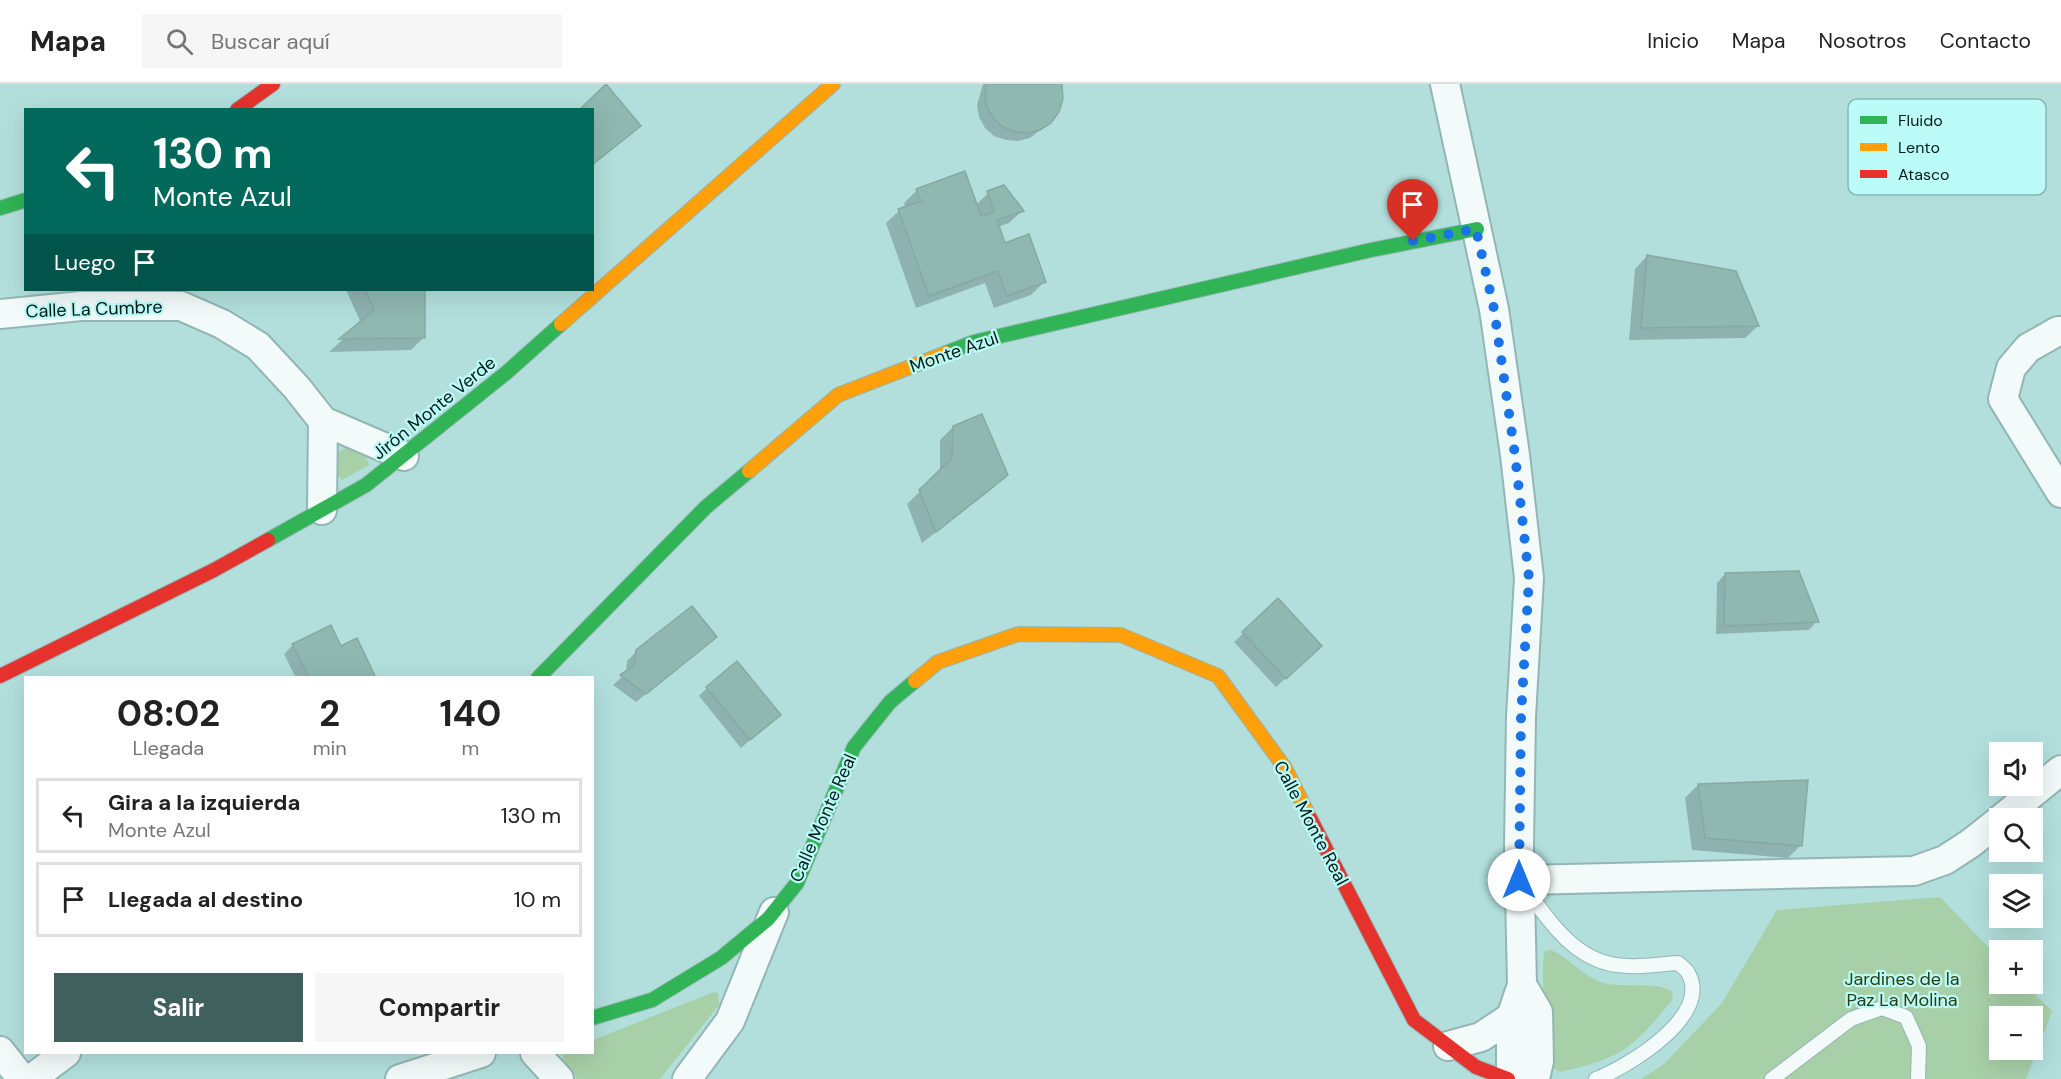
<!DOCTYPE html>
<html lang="es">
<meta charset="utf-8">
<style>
body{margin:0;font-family:"DM Sans",sans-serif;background:#f6f6f6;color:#222;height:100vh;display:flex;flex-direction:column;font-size:22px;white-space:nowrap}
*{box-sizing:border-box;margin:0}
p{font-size:20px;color:#767676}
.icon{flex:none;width:33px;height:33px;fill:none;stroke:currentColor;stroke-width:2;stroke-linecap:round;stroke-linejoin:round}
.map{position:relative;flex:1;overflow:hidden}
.sheet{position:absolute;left:24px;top:592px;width:570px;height:378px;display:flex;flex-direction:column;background:#fff;border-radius:0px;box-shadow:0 6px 24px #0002}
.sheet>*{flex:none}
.banner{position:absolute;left:24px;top:24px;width:570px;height:183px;border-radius:0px;box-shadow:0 6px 24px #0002;background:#00695c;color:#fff;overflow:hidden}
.tools{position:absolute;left:1989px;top:658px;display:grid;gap:12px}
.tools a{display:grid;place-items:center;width:54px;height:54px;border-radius:0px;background:#fff;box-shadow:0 6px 24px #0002;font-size:30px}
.pin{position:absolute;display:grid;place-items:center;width:51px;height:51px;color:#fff;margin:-62px -26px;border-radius:50% 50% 50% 0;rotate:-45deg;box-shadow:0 0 6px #0007}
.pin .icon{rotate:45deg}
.me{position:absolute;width:66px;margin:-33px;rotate:0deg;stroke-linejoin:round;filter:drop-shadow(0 0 4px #0008)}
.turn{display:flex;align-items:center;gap:21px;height:126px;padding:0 30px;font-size:27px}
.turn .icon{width:78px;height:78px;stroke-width:2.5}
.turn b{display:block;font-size:42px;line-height:51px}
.then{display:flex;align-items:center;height:57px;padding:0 30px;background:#0003;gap:12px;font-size:22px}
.eta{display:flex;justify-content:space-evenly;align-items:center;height:102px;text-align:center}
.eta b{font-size:36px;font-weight:700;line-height:42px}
.button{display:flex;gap:12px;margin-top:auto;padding:12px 30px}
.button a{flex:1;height:69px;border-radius:0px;background:#40605d;color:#fff;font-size:24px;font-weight:700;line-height:69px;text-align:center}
.button a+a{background:#f6f6f6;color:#222}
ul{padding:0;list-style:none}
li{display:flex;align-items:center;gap:18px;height:75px;margin:0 12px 9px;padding:0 18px;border:3px solid #e0e0e0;border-radius:0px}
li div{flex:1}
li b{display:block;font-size:22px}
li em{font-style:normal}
header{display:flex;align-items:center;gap:36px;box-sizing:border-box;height:84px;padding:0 30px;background:#fff;border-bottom:2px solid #e0e0e0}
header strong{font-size:28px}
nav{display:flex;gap:33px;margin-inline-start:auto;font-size:21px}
.search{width:420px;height:54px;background:#f6f6f6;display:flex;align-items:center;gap:15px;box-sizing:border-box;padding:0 21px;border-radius:0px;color:#767676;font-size:22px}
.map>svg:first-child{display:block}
.green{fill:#a7d0a8;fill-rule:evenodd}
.shadow{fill:#0003}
.building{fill:#8eb8b0;stroke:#87a9a3;stroke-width:1.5}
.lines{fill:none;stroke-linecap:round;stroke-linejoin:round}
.lane-casing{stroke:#93b6b4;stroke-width:16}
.street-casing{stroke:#93b6b4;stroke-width:32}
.fast-casing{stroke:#93b6b4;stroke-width:16}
.slow-casing{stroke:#93b6b4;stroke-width:16}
.jam-casing{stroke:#93b6b4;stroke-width:16}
.lane{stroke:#f3fafa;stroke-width:14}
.street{stroke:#f3fafa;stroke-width:28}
.fast{stroke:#30b455;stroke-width:14}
.slow{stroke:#ff9f0a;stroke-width:14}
.jam{stroke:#e5322d;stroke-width:14}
.route{stroke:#1a73e8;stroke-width:10;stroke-dasharray:0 18}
.labels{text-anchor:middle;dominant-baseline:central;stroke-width:4.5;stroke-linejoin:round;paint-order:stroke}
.street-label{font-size:18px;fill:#021b19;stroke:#bbfcf8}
.park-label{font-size:18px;fill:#2a3e14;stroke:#bbfcf8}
.key{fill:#bbfcf8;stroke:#84b8b5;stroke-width:1.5}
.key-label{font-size:16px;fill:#021b19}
</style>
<header>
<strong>Mapa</strong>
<div class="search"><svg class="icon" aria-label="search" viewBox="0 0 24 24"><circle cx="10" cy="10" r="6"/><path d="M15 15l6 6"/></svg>Buscar aquí</div>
<nav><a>Inicio</a><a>Mapa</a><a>Nosotros</a><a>Contacto</a></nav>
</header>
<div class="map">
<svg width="2061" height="995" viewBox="0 0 2061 995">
<rect width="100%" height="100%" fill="#b2dfdc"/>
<g class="green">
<path d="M350,363L365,370L369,381L342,396L334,388C335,375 335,366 350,363Z"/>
<path d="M1940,813L1999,874L2000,900H2025L2052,927L2026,995H1641L1663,981L1722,919L1777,826ZM2000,933H2032V966H2000Z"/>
<path d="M1551,866C1572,875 1584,895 1608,900C1625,903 1662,898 1672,908L1673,915C1658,933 1642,954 1623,966C1604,978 1581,983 1560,988L1553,984C1550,957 1538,890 1545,867Z"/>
<polygon points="714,908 718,910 719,921 660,995 577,995 563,975 563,969 592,969 593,956"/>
</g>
<g class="shadow">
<polygon points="983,0 1060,0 1050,38 1030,54 1018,57 1006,56 994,52 985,44 979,33 977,21"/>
<polygon points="605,2 639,42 592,82 592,26"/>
<polygon points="917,106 976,121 988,109 1022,127 1009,139 998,143 1004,161 1044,198 1031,211 994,224 985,199 916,224 886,139 899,127 906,124 904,119"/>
<polygon points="1647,172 1758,242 1745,254 1629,256 1635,185"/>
<polygon points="346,206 452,206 423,207 424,253 411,266 329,268 361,239"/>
<polygon points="953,343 1006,391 993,404 922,459 907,420 940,388 940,356"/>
<polygon points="1725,490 1817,537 1809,546 1716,550 1717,499"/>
<polygon points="1278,517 1320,562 1276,603 1234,558"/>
<polygon points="715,553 636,618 613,601 626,589 627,577 637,567"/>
<polygon points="293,561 340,564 375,594 296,594 284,570"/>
<polygon points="707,604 779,631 741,664 699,612"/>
<polygon points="1698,701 1801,761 1788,774 1692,766 1685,714"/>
</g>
<g class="building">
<polygon points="606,0 641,42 592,81 592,26 579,26"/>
<polygon points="987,0 1062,0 1063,15 1059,28 1051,39 1040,46 1028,49 1015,48 1003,43 994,35 987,24 985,11"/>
<polygon points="965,87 981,132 994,128 987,107 1004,101 1024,127 997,136 1005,159 1029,150 1046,198 1007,212 998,187 929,212 898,125 921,117 916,105"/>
<polygon points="1647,171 1736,187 1759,242 1641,244"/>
<polygon points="365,206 425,206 425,254 339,255 374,226"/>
<polygon points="982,330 1008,391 936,448 919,406 952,374 953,342"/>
<polygon points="1799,487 1819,538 1724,542 1725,489"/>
<polygon points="1278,514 1322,562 1286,595 1242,548"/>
<polygon points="692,522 717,553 646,610 620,591 634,581 636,566"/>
<polygon points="331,541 341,562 357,554 376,594 309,594 292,560"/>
<polygon points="737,577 781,631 750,656 706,603"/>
<polygon points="1808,696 1802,762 1705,754 1698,700"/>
</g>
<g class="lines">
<defs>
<g id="lane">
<path d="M1525,804C1551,839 1577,881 1627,882C1644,883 1661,880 1678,879C1681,882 1686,885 1688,889C1713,932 1627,983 1596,995"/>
<polyline points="1772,995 1851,935 1882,924 1906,933 1919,962 1918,995"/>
</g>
<g id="street">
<polyline points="1445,0 1494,225 1515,371 1529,494 1521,633 1519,761 1522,901 1511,933 1511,983 1515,995"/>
<polyline points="0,230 81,222 181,222 222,240 258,262 297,304 323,337 404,372"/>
<polyline points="2061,247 2058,247 2028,264 2011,284 2003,315 2061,409"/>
<polyline points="322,426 323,337"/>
<polyline points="2001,735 2061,686"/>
<polyline points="1519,796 1914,787 1945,776 1971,759 2000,736"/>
<polyline points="1522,901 1538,928 1539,977 1535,995"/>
<polyline points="1448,962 1481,953 1511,933"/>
<polyline points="0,967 22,995"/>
<polyline points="535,969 559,995"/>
<polyline points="31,995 66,969"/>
<polyline points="400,995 481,969"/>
<polyline points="687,995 730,937 774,828"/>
</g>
<g id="fast">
<polyline points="0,124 26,116"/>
<polyline points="946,269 974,258 1371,166 1477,145"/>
<polyline points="268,456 366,401 506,289 561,240"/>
<polyline points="538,594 706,423 749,387"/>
<polyline points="592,934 652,916 721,874 768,835 797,799 854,663 890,618 915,597"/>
</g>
<g id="slow">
<polyline points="561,240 833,0"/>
<polyline points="749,387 838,311 946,269"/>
<polyline points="915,597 938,578 1018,550 1121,551 1218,592 1285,684 1310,734"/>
</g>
<g id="jam">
<polyline points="237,26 273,0"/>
<polyline points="0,592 214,486 268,456"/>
<polyline points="1310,734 1414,936 1476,983 1508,995"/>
</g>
</defs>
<use href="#lane" class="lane-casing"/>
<use href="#street" class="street-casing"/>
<use href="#fast" class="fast-casing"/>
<use href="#slow" class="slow-casing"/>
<use href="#jam" class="jam-casing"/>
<use href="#lane" class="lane"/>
<use href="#street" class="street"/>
<use href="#fast" class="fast"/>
<use href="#slow" class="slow"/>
<use href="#jam" class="jam"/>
</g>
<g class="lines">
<polyline class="route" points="1413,157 1476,145 1494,225 1515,371 1529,494 1521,633 1519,796"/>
</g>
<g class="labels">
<g class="street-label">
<text transform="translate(94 225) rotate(-2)">Calle La Cumbre</text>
<text transform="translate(954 268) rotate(-19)">Monte Azul</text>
<text transform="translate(434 324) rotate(-39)">Jirón Monte Verde</text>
<text transform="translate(823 734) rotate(-66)">Calle Monte Real</text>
<text transform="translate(1311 739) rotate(62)">Calle Monte Real</text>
</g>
<g class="park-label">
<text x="1902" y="895">Jardines de la<tspan x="1902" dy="21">Paz La Molina</tspan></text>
</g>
</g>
<rect x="1848" y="15" width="198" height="96" rx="9" class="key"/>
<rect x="1860" y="32" width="27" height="8" fill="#30b455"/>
<rect x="1860" y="59" width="27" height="8" fill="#ff9f0a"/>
<rect x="1860" y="86" width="27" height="8" fill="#e5322d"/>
<g class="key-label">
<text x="1898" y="42">Fluido</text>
<text x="1898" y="69">Lento</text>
<text x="1898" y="96">Atasco</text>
</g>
</svg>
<div class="tools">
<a><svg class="icon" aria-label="sound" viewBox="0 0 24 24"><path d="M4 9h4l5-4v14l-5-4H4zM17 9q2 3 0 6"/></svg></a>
<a><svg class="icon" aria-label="search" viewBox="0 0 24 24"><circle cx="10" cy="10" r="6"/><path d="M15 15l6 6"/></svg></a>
<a><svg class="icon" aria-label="layers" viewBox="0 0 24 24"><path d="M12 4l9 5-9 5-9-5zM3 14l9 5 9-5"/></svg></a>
<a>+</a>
<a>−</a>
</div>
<div class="pin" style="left:1413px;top:157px;background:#d93025"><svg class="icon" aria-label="arrive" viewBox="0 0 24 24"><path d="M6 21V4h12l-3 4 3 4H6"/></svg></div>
<svg class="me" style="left:1519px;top:796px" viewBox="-20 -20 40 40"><circle r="19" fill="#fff"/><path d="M0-13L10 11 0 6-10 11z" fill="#1a73e8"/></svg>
<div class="banner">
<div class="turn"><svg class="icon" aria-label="left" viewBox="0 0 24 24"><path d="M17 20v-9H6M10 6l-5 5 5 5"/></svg><div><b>130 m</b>Monte Azul</div></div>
<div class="then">Luego<svg class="icon" aria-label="arrive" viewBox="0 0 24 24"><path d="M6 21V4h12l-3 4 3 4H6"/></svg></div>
</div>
<section class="sheet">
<div class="eta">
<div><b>08:02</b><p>Llegada</p></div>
<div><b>2</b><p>min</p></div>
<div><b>140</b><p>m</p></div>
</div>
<ul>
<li><svg class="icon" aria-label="left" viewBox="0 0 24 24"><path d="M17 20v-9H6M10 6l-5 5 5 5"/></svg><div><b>Gira a la izquierda</b><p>Monte Azul</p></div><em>130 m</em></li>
<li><svg class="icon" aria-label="arrive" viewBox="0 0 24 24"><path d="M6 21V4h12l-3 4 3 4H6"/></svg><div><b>Llegada al destino</b></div><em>10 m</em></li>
</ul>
<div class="button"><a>Salir</a><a>Compartir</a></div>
</section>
</div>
